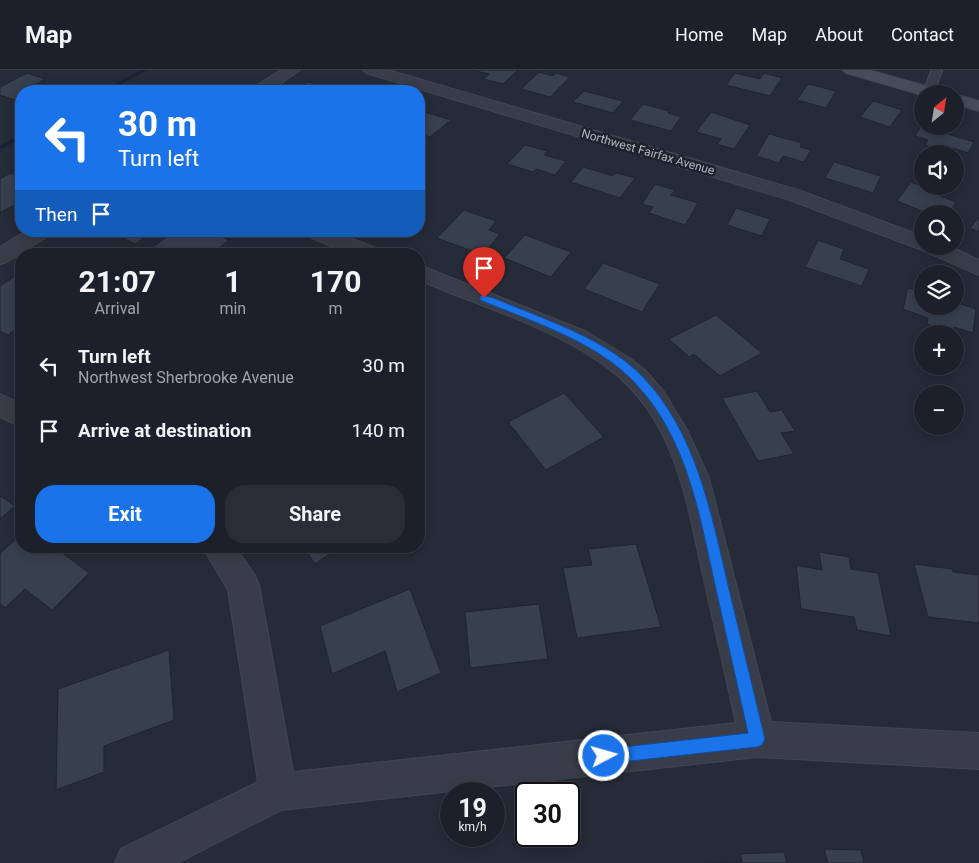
<!DOCTYPE html>
<meta charset="utf-8">
<style>
body{margin:0;font-family:Roboto,sans-serif;background:#292d36;color:#f1f3f6;height:100vh;display:flex;flex-direction:column;font-size:19px;white-space:nowrap}
*{box-sizing:border-box;margin:0}
p{font-size:16px;color:#a0a3a8}
.icon{flex:none;width:28px;height:28px;fill:none;stroke:currentColor;stroke-width:2;stroke-linecap:round;stroke-linejoin:round}
.map{position:relative;flex:1;overflow:hidden}
.sheet{position:absolute;left:15px;top:178px;width:410px;height:305px;display:flex;flex-direction:column;background:#1c202a;border-radius:20px;box-shadow:0 2px 12px #0003,0 0 0 1px #3a3e47}
.sheet>*{flex:none}
.guide{position:absolute;left:15px;top:15px;width:410px;height:152px;border-radius:20px;box-shadow:0 2px 12px #0003,0 0 0 1px #3a3e47;background:#1a73e8;color:#fff;overflow:hidden}
.needle{width:32px;rotate:30deg}
.tools{position:absolute;left:914px;top:15px;display:grid;gap:10px}
.tools a{display:grid;place-items:center;width:50px;height:50px;border-radius:50%;background:#1c202a;box-shadow:0 2px 12px #0003,0 0 0 1px #3a3e47;font-size:25px}
.speed{position:absolute;left:440px;top:712px;display:flex;gap:10px;font-size:25px;font-weight:700;text-align:center}
.speed>*{display:grid;place-content:center;width:65px;height:65px;border-radius:50%;background:#1c202a;box-shadow:0 2px 12px #0003,0 0 0 1px #3a3e47;line-height:1}
.speed small{font-size:12px;font-weight:400}
.speed .limit{border:2px solid #111;border-radius:8px;background:#fff;color:#111}
.pin{position:absolute;display:grid;place-items:center;width:42px;height:42px;color:#fff;margin:-51px -21px;border-radius:50% 50% 50% 0;rotate:-45deg;box-shadow:0 0 5px #0007}
.pin .icon{rotate:45deg}
.me{position:absolute;width:55px;margin:-28px;rotate:84deg;stroke-linejoin:round;filter:drop-shadow(0 0 4px #0008)}
.turn{display:flex;align-items:center;gap:18px;height:105px;padding:0 20px;font-size:22px}
.turn .icon{width:65px;height:65px;stroke-width:2.5}
.turn b{display:block;font-size:35px;line-height:42px}
.then{display:flex;align-items:center;height:48px;padding:0 20px;background:#0003;gap:10px;font-size:19px}
.eta{display:flex;justify-content:space-evenly;align-items:center;height:85px;text-align:center}
.eta b{font-size:30px;font-weight:700;line-height:35px}
.primary-button{display:flex;gap:10px;margin-top:auto;padding:10px 20px}
.primary-button a{flex:1;height:58px;border-radius:20px;background:#1a73e8;color:#fff;font-size:20px;font-weight:700;line-height:58px;text-align:center}
.primary-button a+a{background:#292d36;color:#f1f3f6}
ul{padding:0;list-style:none}
li{display:flex;align-items:center;gap:15px;height:65px;padding:0 20px}
li div{flex:1}
li b{display:block;font-size:19px}
li em{font-style:normal}
header{display:flex;align-items:center;gap:30px;box-sizing:border-box;height:70px;padding:0 25px;background:#1c202a;border-bottom:1px solid #3a3e47}
header strong{font-size:24px}
nav{display:flex;gap:28px;margin-inline-start:auto;font-size:18px}
.map>svg:first-child{display:block}
.lines{fill:none;stroke-linecap:round;stroke-linejoin:round}
.stream{fill:#1a2134;fill-rule:evenodd}
.building{fill:#383f4e;stroke:#20242f}
.lane-casing{stroke:#424651;stroke-width:3}
.street-casing{stroke:#424651;stroke-width:2}
.secondary-casing{stroke:#424651;stroke-width:2}
.lane{fill:#383d49;fill-rule:evenodd}
.street{fill:#383d49;fill-rule:evenodd}
.secondary{fill:#474c5b;fill-rule:evenodd}
.route{fill:#1a73e8;stroke:#114b97}
.labels{text-anchor:middle;dominant-baseline:central;stroke-width:5;stroke-linejoin:round;paint-order:stroke}
.far-street-label{font-size:12px;fill:#b4b8c4;stroke:#1e222d}
</style>
<header>
<strong>Map</strong>
<nav><a>Home</a><a>Map</a><a>About</a><a>Contact</a></nav>
</header>
<div class="map">
<svg width="979" height="793" viewBox="0 0 979 793">
<rect width="100%" height="100%" fill="#252b38"/>
<g class="lines">
<g class="stream">
<polygon points="141,0 147,0 108,21 102,21"/>
<polygon points="21,64 21,68 0,80 0,76"/>
</g>
</g>
<g class="building">
<polygon points="472,0 518,0 503,14 483,9 489,4"/>
<polygon points="539,2 553,6 556,3 570,7 550,27 521,19"/>
<polygon points="27,3 45,9 31,17 37,19 32,21 21,21 21,27 15,30 0,25 0,17"/>
<polygon points="735,3 760,9 764,3 782,8 770,26 726,15"/>
<polygon points="308,12 329,18 337,13 353,18 349,21 295,21"/>
<polygon points="808,14 836,21 826,38 797,30"/>
<polygon points="584,21 623,31 613,43 573,32"/>
<polygon points="873,31 902,40 890,57 860,47"/>
<polygon points="643,34 669,41 668,43 681,47 671,61 630,50"/>
<polygon points="419,40 451,50 430,67 419,64"/>
<polygon points="711,42 750,55 734,79 717,74 721,69 696,62"/>
<polygon points="922,54 922,56 947,56 944,63 974,72 968,83 953,78 950,83 925,75 928,70 915,66"/>
<polygon points="769,64 802,73 800,77 811,80 804,92 783,86 779,93 756,86"/>
<polygon points="525,75 547,81 544,85 566,91 555,105 536,99 533,102 507,94"/>
<polygon points="834,92 881,106 873,123 825,108"/>
<polygon points="583,97 613,106 616,103 635,108 620,128 571,112"/>
<polygon points="10,103 21,108 21,131 0,143 0,109"/>
<polygon points="911,112 941,123 938,125 956,132 949,144 930,144 897,131"/>
<polygon points="655,114 675,120 671,125 698,133 685,155 649,143 653,137 642,134"/>
<polygon points="736,138 770,149 762,166 727,155"/>
<polygon points="464,140 496,151 489,160 500,164 483,185 437,168"/>
<polygon points="979,147 979,162 970,158"/>
<polygon points="109,161 153,161 135,174"/>
<polygon points="174,161 208,161 229,170 211,184 144,184"/>
<polygon points="525,165 571,182 551,207 504,188"/>
<polygon points="818,170 844,179 840,189 869,199 862,216 805,197"/>
<polygon points="603,193 660,214 642,242 584,219"/>
<polygon points="18,204 21,205 21,255 8,265 0,261 0,216"/>
<polygon points="908,218 922,222 922,236 955,236 955,232 976,239 973,263 954,257 953,263 927,254 928,248 903,239"/>
<polygon points="716,245 762,283 720,306 694,284 689,287 669,269"/>
<polygon points="757,321 770,342 782,340 795,361 781,363 794,384 758,391 722,328"/>
<polygon points="564,323 604,367 546,400 508,352"/>
<polygon points="0,426 15,436 0,449"/>
<polygon points="21,465 21,476 53,476 89,503 52,540 25,519 5,538 0,534 0,483"/>
<polygon points="636,474 661,557 577,568 563,498 592,495 588,479"/>
<polygon points="303,476 341,476 315,494"/>
<polygon points="819,482 849,487 851,499 878,503 891,566 857,560 854,547 801,539 796,495 822,500"/>
<polygon points="914,494 952,499 953,502 979,505 979,553 928,547"/>
<polygon points="410,519 441,603 397,622 385,581 332,604 320,556"/>
<polygon points="539,534 548,589 470,598 465,542"/>
<polygon points="169,580 174,650 104,676 104,702 56,720 58,619"/>
<polygon points="824,779 861,780 864,793 828,793"/>
<polygon points="784,782 787,793 705,793 742,792 740,784"/>
</g>
<g class="lines">
<defs>
<polygon id="lane" points="932,0 942,0 934,21 929,24 924,21"/>
<g id="street">
<polygon points="281,0 300,0 270,21 251,21 253,18"/>
<polygon points="363,0 388,0 801,121 922,166 922,176 949,176 979,190 979,205 922,180 787,129 366,3"/>
<polygon points="26,161 51,161 48,166 7,192 0,194 0,177"/>
<polygon points="304,161 333,161 378,179 381,184 351,184 307,166"/>
<path d="M419,195L585,261L631,289L645,300L664,322L687,360L709,408L771,652L979,663V699L757,687L281,740L177,793H115L121,779L258,712L228,520L202,476H235L254,504L259,515L293,702L736,653C725,604 714,555 703,505C685,424 674,341 598,291C544,254 478,236 419,210Z"/>
<polygon points="0,324 21,334 21,357 0,347"/>
</g>
<g id="secondary">
<polygon points="843,0 869,0 944,21 946,24 922,25 846,3"/>
<polygon points="955,24 979,31 979,41 955,34"/>
</g>
</defs>
<use href="#lane" class="lane-casing"/>
<use href="#street" class="street-casing"/>
<use href="#secondary" class="secondary-casing"/>
<use href="#lane" class="lane"/>
<use href="#street" class="street"/>
<use href="#secondary" class="secondary"/>
</g>
<path class="route" d="M484,225C498,229 512,236 526,241C565,257 610,274 641,305C697,362 711,444 729,519C741,569 753,619 765,669L762,675L757,677L604,694L599,692L596,686L599,681L604,679L748,663C737,614 726,564 715,515C699,443 687,366 633,311C595,271 530,251 480,230V226Z"/>
<g class="labels">
<g class="far-street-label">
<text transform="translate(648 82) rotate(16)">Northwest Fairfax Avenue</text>
</g>
</g>
</svg>
<div class="tools">
<a><svg class="needle" viewBox="-14 -14 28 28"><path d="M0-13l5 13h-10z" fill="#e53935"/><path d="M0 13l5-13h-10z" fill="#a0a3a8"/></svg></a>
<a><svg class="icon" aria-label="sound" viewBox="0 0 24 24"><path d="M4 9h4l5-4v14l-5-4H4zM17 9q2 3 0 6"/></svg></a>
<a><svg class="icon" aria-label="search" viewBox="0 0 24 24"><circle cx="10" cy="10" r="6"/><path d="M15 15l6 6"/></svg></a>
<a><svg class="icon" aria-label="layers" viewBox="0 0 24 24"><path d="M12 4l9 5-9 5-9-5zM3 14l9 5 9-5"/></svg></a>
<a>+</a>
<a>−</a>
</div>
<div class="speed"><div>19<small>km/h</small></div><div class="limit">30</div></div>
<div class="pin" style="left:484px;top:228px;background:#d93025"><svg class="icon" aria-label="arrive" viewBox="0 0 24 24"><path d="M6 21V4h12l-3 4 3 4H6"/></svg></div>
<svg class="me" style="left:604px;top:686px" viewBox="-20 -20 40 40"><circle r="17" fill="#1a73e8" stroke="#fff" stroke-width="3"/><path d="M0-11L8 9 0 5-8 9z" fill="#fff"/></svg>
<div class="guide">
<div class="turn"><svg class="icon" aria-label="left" viewBox="0 0 24 24"><path d="M17 20v-9H6M10 6l-5 5 5 5"/></svg><div><b>30 m</b>Turn left</div></div>
<div class="then">Then<svg class="icon" aria-label="arrive" viewBox="0 0 24 24"><path d="M6 21V4h12l-3 4 3 4H6"/></svg></div>
</div>
<section class="sheet">
<div class="eta">
<div><b>21:07</b><p>Arrival</p></div>
<div><b>1</b><p>min</p></div>
<div><b>170</b><p>m</p></div>
</div>
<ul>
<li><svg class="icon" aria-label="left" viewBox="0 0 24 24"><path d="M17 20v-9H6M10 6l-5 5 5 5"/></svg><div><b>Turn left</b><p>Northwest Sherbrooke Avenue</p></div><em>30 m</em></li>
<li><svg class="icon" aria-label="arrive" viewBox="0 0 24 24"><path d="M6 21V4h12l-3 4 3 4H6"/></svg><div><b>Arrive at destination</b></div><em>140 m</em></li>
</ul>
<div class="primary-button"><a>Exit</a><a>Share</a></div>
</section>
</div>
